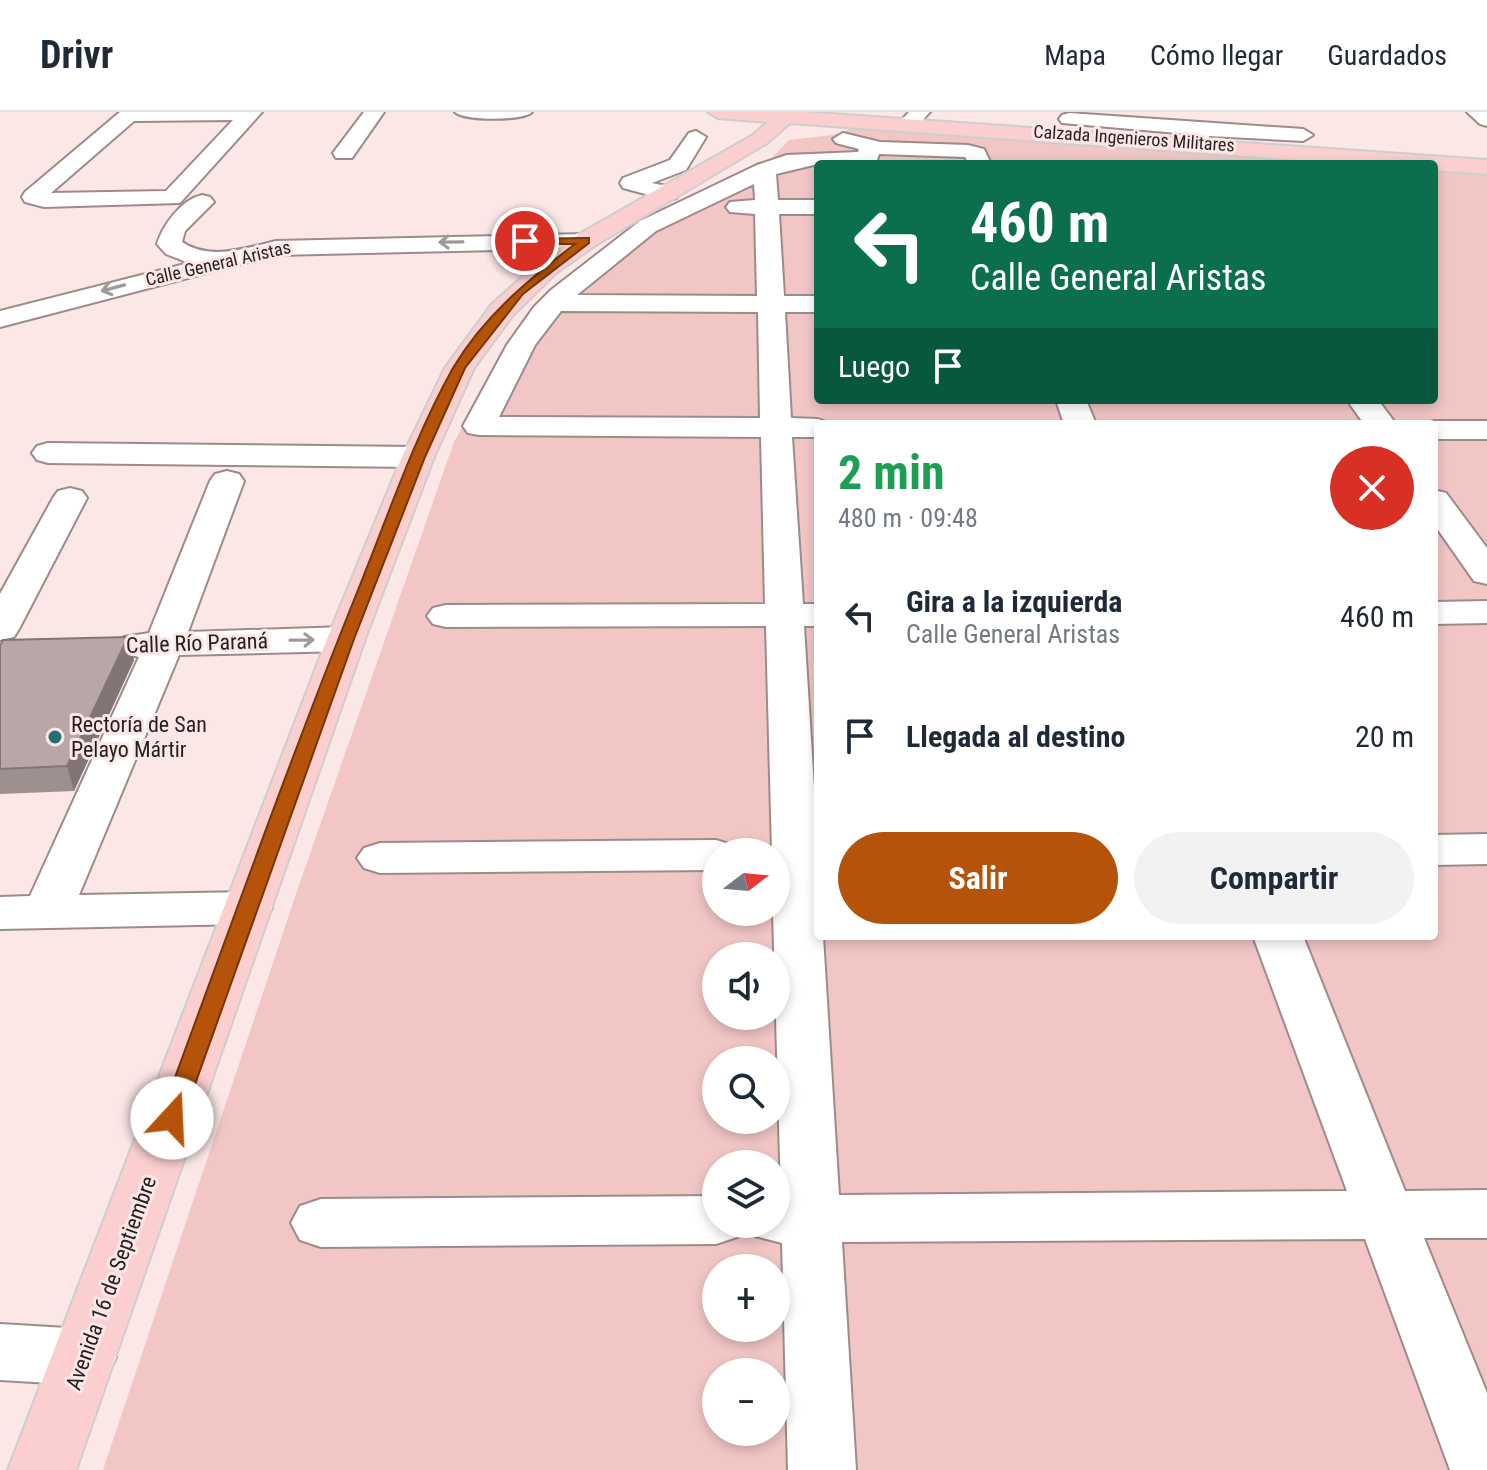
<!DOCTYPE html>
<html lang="es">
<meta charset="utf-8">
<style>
body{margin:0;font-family:"Roboto Condensed",sans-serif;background:#f2f2f3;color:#1f2937;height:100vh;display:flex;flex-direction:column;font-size:30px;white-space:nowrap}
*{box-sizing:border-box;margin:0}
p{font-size:26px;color:#747a83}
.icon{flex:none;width:44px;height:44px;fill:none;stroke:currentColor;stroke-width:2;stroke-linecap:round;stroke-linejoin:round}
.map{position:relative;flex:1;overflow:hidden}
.panel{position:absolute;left:814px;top:308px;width:624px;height:520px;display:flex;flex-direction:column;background:#fff;border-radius:8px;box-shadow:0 4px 12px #0003}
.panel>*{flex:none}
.top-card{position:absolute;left:814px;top:48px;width:624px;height:244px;border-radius:8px;box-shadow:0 4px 12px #0003;background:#0b6e4f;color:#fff;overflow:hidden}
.needle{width:52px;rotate:74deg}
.controls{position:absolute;left:702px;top:726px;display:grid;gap:16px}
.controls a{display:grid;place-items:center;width:88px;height:88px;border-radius:50%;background:#fff;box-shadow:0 4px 12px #0003;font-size:40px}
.pin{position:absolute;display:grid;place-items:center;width:68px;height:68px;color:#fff;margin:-34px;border:4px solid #fff;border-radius:50%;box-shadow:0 2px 8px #0007}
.me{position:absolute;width:88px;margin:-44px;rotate:20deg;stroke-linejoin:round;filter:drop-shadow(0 0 6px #0008)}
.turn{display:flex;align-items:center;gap:28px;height:168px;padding:0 24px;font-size:36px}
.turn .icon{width:104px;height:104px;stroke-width:2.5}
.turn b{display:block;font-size:56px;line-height:68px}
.then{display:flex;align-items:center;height:76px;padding:0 24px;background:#0003;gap:16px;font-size:30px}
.round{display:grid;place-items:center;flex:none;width:84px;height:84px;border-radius:42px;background:#f2f2f3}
.headline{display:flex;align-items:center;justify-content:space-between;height:136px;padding:0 24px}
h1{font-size:48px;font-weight:700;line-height:60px;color:#1e9e55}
.cta{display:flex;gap:16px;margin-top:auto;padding:16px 24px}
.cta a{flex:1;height:92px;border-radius:48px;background:#b45309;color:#fff;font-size:32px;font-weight:700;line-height:92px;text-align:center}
.cta a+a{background:#f2f2f3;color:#1f2937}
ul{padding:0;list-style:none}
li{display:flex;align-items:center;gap:24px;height:120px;padding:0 24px}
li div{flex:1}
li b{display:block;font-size:30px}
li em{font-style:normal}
header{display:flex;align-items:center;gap:48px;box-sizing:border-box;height:112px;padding:0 40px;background:#fff;border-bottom:2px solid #e0e1e3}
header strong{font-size:38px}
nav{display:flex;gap:44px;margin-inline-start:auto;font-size:28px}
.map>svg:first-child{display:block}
.green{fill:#f1c6c5;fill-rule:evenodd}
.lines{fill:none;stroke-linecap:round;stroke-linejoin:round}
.minor-casing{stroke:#9d8b8b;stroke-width:4}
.major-casing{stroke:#cfcece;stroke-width:4}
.minor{fill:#fff;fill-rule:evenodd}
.major{fill:#fbcecf;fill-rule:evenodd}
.wall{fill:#9f9090}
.shaded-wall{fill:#827575}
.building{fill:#b9a7a7;stroke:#827575;stroke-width:2}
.oneway{stroke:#9d9a9a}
.route{fill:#b45309;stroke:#753606;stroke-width:2}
.poi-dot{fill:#246f72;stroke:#fae7e6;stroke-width:3}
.labels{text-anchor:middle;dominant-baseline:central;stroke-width:6;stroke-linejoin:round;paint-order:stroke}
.far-street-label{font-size:18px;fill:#261f1f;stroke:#fae7e6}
.street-label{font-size:22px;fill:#261f1f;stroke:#fae7e6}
.poi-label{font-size:22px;fill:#261f1f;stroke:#fae7e6;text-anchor:start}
</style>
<header>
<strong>Drivr</strong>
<nav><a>Mapa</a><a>Cómo llegar</a><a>Guardados</a></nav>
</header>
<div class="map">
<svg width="1487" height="1358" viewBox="0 0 1487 1358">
<rect width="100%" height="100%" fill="#fae7e6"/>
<path class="green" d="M860,14L1382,52H818V288H1434V56L1487,60V1358H103L296,782L454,330L499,249L548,184L767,51L789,28L832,23ZM818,312H1434V824H818ZM716,740H776V800H716ZM716,844H776V904H716ZM716,948H776V1008H716ZM716,1052H776V1112H716ZM716,1156H776V1216H716ZM716,1260H776V1320H716Z"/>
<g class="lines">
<defs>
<g id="minor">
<path d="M120,0H262L180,91L44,95L25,90L22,85L25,80ZM233,8L166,79L51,81L134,9Z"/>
<polygon points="364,0 384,0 352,46 336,46 333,41"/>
<path d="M455,0H532C523,9 464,9 455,0Z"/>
<polygon points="909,0 930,0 915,16 908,18 898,12"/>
<polygon points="1467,0 1487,0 1487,14 1480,12"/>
<polygon points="1069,1 1303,17 1313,23 1303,29 1209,24 1204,38 1197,40 1186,34 1189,22 1062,11 1059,7 1062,3"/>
<polygon points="696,19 706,25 686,58 652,71 676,76 679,81 676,86 668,88 623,76 620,71 623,66 670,48 689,21"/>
<path d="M843,21L880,30L968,33L984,37L991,52H969L965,45L879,42L876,51L870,52H818L776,62L778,88H818V102H779L784,184H818V200H785L791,306L818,307L831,312H818V325H792L803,492H818V514H804L818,740V824H823L839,1083L1347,1079L1253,824H1303L1405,1079L1487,1078V1126H1424L1487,1281V1358H1450L1365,1127L842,1130L856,1358H788L782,1131L755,1124L749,1112H776V1083H781L773,800H776V740H772L766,514L446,515L433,512L427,504L433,496L446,493L765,492L761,325L479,323L468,321L463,314L507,233L534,195L551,178L640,109L757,53L787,43L858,40L859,37L836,31L833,27ZM754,72L755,88L730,90L726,95L730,100L755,102L757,184L577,183L656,119ZM561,199L758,200L760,306L499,305L535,233Z"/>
<path d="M202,83L210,85L214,90L185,119L182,130C210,149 246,136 276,129L585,122L594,124L597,129L594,134L585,136L276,143L0,215V199L189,151L166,142L157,132C163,113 181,88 202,83Z"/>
<polygon points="1056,288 1086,288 1096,312 1064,312"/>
<polygon points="1347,288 1378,288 1396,312 1364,312"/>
<polygon points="1434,309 1487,309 1487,327 1434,327 1434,312 1423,312"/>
<polygon points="48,331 418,335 429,338 434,345 429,352 418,355 48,351 37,348 32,341 37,334"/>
<polygon points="227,359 239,362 244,369 188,520 346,515 360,519 365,527 360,535 346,539 179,543 79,783 248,780 265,785 272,796 265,807 248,812 0,817 0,785 30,784 139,545 124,541 119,533 124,525 149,521 210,369 215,362"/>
<polygon points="70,376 82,379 87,386 19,517 14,525 0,528 0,482 53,386 58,379"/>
<polygon points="1434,378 1446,381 1487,436 1487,472 1474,469 1434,412"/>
<polygon points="1487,489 1487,511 1434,512 1434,490"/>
<polygon points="1487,722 1487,752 1434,753 1434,723"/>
<polygon points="716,728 732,733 737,740 716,740 716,758 380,761 364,756 357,746 364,736 380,731"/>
<polygon points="716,1084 716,1112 744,1112 737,1125 716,1132 321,1135 300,1128 291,1111 300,1094 321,1087"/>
<polygon points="0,1212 84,1217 107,1225 116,1245 107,1265 84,1273 0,1268"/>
</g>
<polygon id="major" points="708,0 803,0 1487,48 1487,62 1434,58 1434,52 1354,52 790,11 767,31 594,134 556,161 512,204 474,256 434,345 365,527 76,1358 8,1358 327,527 402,345 445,256 492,192 538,151 576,124 753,23 768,10 718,6"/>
</defs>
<use href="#minor" class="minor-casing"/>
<use href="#major" class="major-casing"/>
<use href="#minor" class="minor"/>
<use href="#major" class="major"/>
</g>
<polygon class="wall" points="128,525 134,548 74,679 0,682 0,534"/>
<polygon class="shaded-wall" points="128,525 134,548 74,679 67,654"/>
<polygon class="building" points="128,525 67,654 0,657 0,534 3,528"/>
<defs><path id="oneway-shaft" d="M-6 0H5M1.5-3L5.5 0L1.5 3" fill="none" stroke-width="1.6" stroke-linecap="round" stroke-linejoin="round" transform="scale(2)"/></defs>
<g class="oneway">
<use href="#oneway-shaft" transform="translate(451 130) rotate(179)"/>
<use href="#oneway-shaft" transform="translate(113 176) rotate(165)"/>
<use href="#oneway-shaft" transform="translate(302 528) rotate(-1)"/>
</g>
<path class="route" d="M585,126H589V131L523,182L465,256L425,345L354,527L183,1006L180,1012L172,1015L163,1012L160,1006C226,828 289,649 360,473C389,401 415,324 453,256C484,204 528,168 575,132H521V127Z"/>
<circle class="poi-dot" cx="55" cy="625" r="8"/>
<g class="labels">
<g class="far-street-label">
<text transform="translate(1134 26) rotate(4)">Calzada Ingenieros Militares</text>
<text transform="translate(218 151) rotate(-13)">Calle General Aristas</text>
</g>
<g class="street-label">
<text transform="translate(197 531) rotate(-2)">Calle Río Paraná</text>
<text transform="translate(111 1171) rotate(-70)">Avenida 16 de Septiembre</text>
</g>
<g class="poi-label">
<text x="71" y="612">Rectoría de San<tspan x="71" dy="25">Pelayo Mártir</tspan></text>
</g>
</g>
</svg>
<div class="controls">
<a><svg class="needle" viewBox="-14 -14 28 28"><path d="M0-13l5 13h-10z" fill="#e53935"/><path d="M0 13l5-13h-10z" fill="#747a83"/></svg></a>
<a><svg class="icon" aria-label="sound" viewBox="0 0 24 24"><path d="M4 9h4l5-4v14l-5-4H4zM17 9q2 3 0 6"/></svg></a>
<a><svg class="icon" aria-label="search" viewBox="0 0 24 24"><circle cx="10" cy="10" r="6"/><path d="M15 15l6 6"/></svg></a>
<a><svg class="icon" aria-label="layers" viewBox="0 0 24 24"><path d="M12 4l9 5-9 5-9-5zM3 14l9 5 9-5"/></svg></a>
<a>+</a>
<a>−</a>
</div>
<div class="pin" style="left:525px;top:129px;background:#d93025"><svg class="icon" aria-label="arrive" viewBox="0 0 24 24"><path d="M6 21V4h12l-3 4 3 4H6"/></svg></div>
<svg class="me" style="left:172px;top:1006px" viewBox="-20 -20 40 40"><circle r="19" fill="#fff"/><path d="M0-13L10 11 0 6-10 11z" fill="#b45309"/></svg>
<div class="top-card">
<div class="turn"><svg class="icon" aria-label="left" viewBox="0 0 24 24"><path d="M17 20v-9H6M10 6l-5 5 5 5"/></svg><div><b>460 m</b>Calle General Aristas</div></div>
<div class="then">Luego<svg class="icon" aria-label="arrive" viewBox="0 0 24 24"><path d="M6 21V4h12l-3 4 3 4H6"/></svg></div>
</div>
<section class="panel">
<div class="headline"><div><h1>2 min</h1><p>480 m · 09:48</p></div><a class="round" style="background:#d93025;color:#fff"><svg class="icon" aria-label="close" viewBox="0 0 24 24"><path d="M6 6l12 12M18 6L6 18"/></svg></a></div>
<ul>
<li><svg class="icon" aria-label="left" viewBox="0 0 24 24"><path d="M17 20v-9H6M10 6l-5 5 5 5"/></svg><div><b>Gira a la izquierda</b><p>Calle General Aristas</p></div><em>460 m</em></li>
<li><svg class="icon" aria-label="arrive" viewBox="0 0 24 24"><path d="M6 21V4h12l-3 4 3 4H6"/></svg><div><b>Llegada al destino</b></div><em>20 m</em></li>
</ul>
<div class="cta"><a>Salir</a><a>Compartir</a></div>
</section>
</div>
